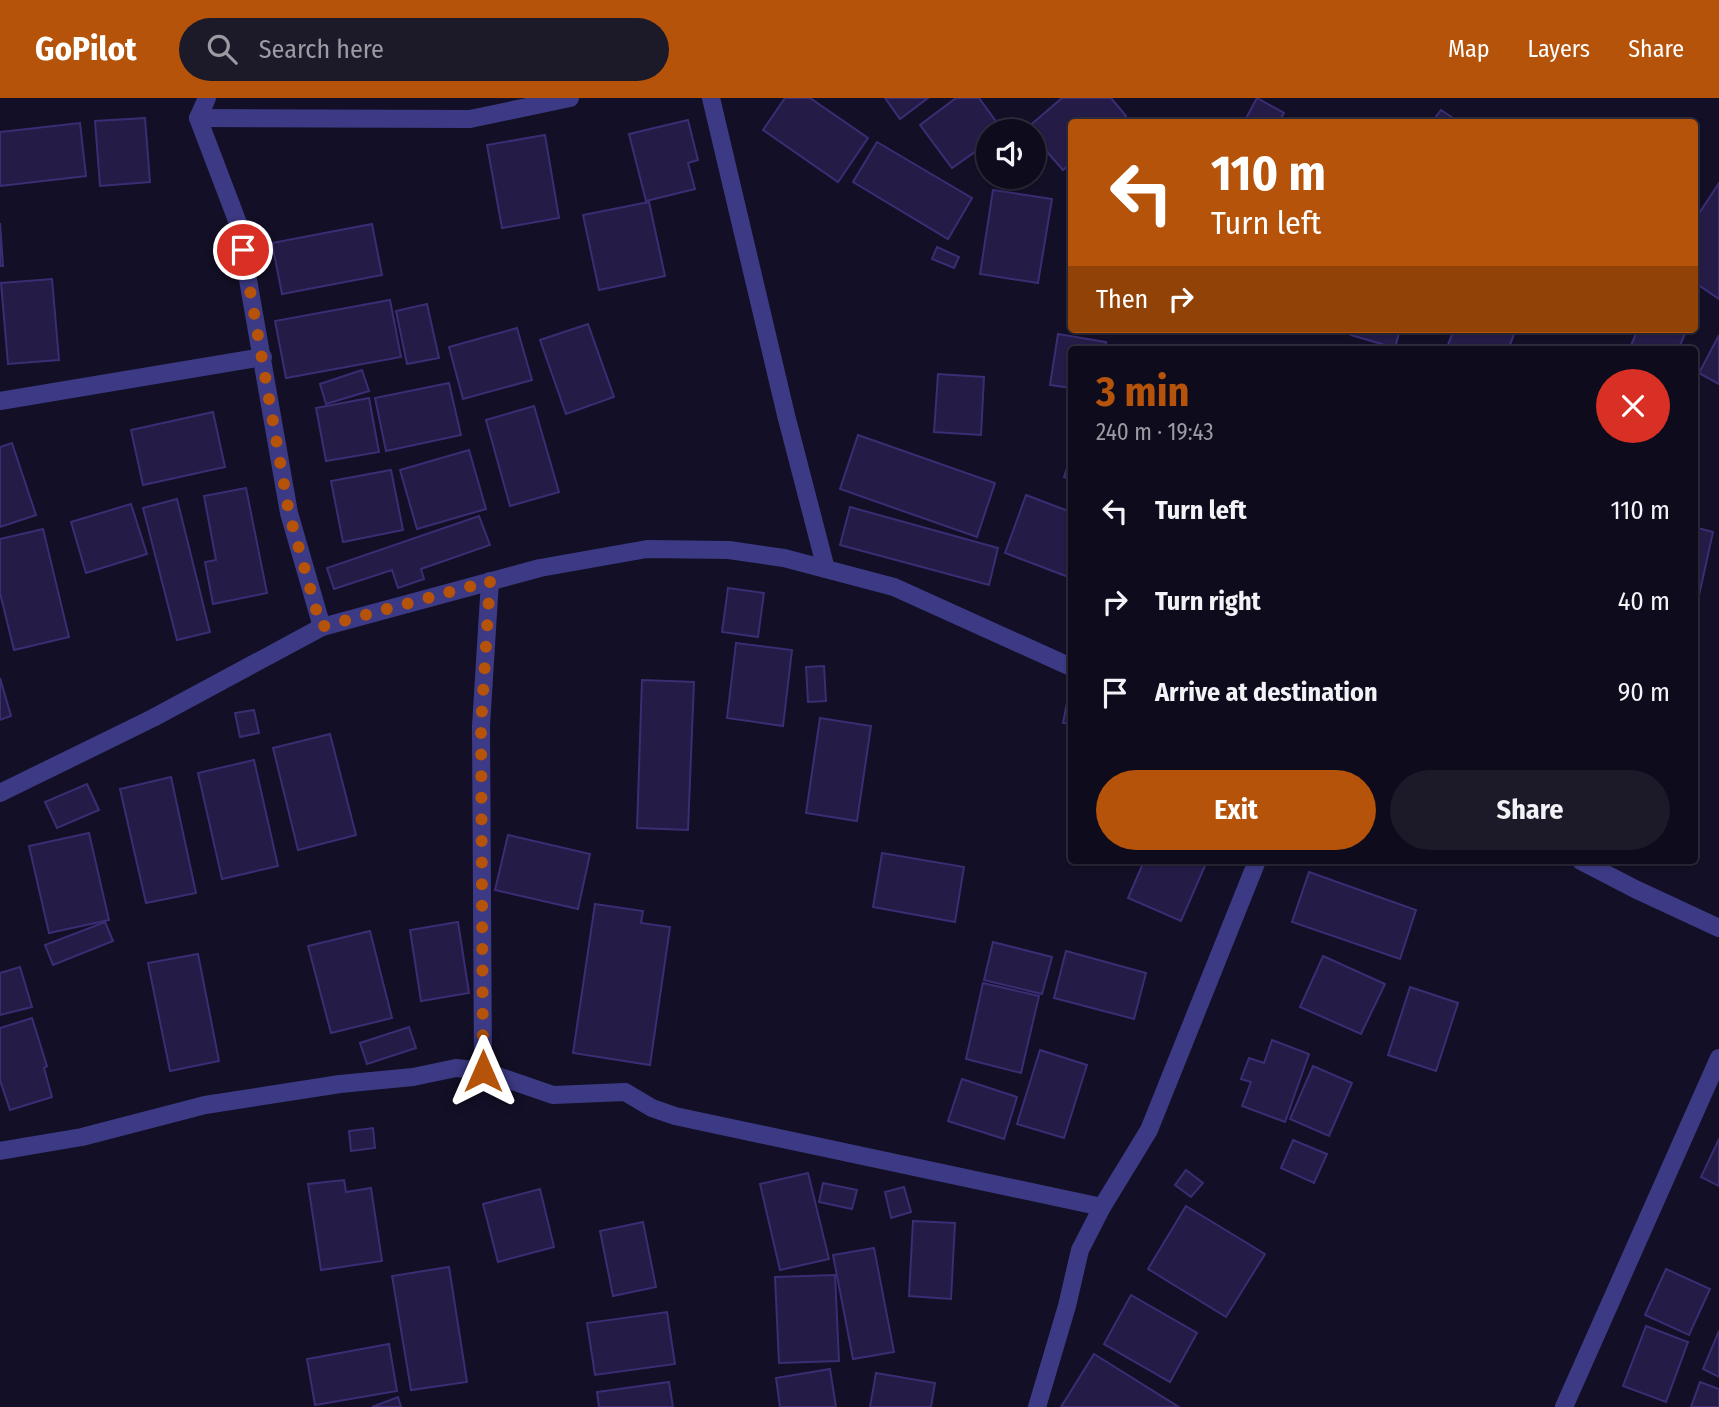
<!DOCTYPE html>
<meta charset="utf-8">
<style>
body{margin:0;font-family:"Fira Sans Condensed",sans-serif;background:#1c1929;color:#f1f3f6;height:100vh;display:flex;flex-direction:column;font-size:26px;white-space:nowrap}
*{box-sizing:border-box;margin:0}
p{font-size:23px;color:#9b9ba3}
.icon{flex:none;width:38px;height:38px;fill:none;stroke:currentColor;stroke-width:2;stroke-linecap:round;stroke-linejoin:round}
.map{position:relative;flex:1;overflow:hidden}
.sheet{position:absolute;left:1068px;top:248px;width:630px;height:518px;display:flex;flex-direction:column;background:#0e0b1c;border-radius:7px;box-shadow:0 2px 5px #0004,0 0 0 2px #2e2b3b}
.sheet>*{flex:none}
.top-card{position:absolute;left:1068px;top:21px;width:630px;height:214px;border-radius:7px;box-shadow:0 2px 5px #0004,0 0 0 2px #2e2b3b;background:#b45309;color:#fff;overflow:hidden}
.controls{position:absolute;left:976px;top:21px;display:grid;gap:14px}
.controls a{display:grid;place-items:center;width:70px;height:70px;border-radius:50%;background:#0e0b1c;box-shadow:0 2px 5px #0004,0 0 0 2px #2e2b3b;font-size:35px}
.pin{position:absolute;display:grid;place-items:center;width:60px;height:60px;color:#fff;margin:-30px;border:4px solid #fff;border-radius:50%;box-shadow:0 2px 7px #0007}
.me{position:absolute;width:77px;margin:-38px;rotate:0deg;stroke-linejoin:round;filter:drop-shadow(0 0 5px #0008)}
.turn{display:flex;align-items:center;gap:24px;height:147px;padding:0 28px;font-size:32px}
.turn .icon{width:91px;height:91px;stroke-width:2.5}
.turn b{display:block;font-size:49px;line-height:60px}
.then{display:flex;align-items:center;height:66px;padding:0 28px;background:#0003;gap:14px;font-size:26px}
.round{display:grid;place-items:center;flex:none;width:74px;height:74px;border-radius:37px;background:#1c1929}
.overview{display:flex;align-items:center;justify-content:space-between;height:119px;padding:0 28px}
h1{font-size:42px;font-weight:700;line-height:52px;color:#b45309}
.primary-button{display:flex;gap:14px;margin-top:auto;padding:14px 28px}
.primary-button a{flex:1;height:80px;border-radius:42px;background:#b45309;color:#fff;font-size:28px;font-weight:700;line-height:80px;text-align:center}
.primary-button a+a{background:#1c1929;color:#f1f3f6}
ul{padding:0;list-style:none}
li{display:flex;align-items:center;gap:21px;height:91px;padding:0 28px}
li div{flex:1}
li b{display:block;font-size:26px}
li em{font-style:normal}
header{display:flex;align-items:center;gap:42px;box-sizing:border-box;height:98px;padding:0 35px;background:#b45309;color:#fff}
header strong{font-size:33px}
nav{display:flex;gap:38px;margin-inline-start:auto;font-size:24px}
.search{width:490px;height:63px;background:#1c1929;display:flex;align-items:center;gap:18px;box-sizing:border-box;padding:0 24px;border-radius:38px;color:#9b9ba3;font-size:26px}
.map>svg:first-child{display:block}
.building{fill:#241b47;stroke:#3b2d73;stroke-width:2}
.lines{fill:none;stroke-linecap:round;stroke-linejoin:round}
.minor{stroke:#3d3a85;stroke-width:18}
.route{stroke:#b45309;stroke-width:12;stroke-dasharray:0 21.6}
</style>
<header>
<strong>GoPilot</strong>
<div class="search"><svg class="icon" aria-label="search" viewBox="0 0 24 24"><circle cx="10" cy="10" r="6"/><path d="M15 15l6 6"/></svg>Search here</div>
<nav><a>Map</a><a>Layers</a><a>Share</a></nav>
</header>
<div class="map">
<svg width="1719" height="1309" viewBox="0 0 1719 1309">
<rect width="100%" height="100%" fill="#130f26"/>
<g class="building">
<polygon points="785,0 810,0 868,40 838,84 763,32"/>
<polygon points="885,0 928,0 900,21"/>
<polygon points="956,0 979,0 1003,33 989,33 989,44 952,70 920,27"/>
<polygon points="1062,0 1111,0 1126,18 1119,24 1071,24 1071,65 1063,72 1034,39 1034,33 1030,33 1027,30"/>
<polygon points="1257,0 1284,15 1279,24 1244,24"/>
<polygon points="1441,12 1459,24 1432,24"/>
<polygon points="145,20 150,84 100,88 95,23"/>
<polygon points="688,22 698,62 688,65 695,91 646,103 629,36"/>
<polygon points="80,25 86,78 0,88 0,34"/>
<polygon points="545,37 559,120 502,130 487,47"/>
<polygon points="877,44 972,100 948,141 853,84"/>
<polygon points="1719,85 1719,201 1694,184 1694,123"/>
<polygon points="993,92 1052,101 1038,185 980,176"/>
<polygon points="649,104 665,178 599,192 583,117"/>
<polygon points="0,125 3,168 0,168"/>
<polygon points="372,126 382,177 282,196 272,145"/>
<polygon points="937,149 959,159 954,170 932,161"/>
<polygon points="52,181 59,262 8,266 1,185"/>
<polygon points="390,202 401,259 286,280 275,223"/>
<polygon points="427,206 439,260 407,266 396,213"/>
<polygon points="588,226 614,299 566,316 540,242"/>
<polygon points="517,230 532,282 463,301 449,249"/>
<polygon points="1353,231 1400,231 1395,250 1351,237"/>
<polygon points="1454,231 1516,231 1508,252 1446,252"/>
<polygon points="1638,231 1687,231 1678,252 1629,252"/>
<polygon points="1058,236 1106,244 1105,252 1071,252 1071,290 1050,287"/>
<polygon points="1719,237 1719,286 1699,275"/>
<polygon points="362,272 369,293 326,306 320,286"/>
<polygon points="938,276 984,279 981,337 934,334"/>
<polygon points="449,285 461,337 386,353 375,300"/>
<polygon points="369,300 379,354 326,363 316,310"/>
<polygon points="534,308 559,394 510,408 486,322"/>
<polygon points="213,314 225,369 143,387 131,332"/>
<polygon points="858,337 995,385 977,439 840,391"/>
<polygon points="12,345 36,417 0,429 0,349"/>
<polygon points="469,352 486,411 417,431 400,372"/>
<polygon points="1071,359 1071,382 1064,379"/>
<polygon points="391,372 403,432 343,444 331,383"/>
<polygon points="246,390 267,495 213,506 205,464 216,462 204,398"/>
<polygon points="1026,397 1071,414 1071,480 1005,455"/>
<polygon points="177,401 210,534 177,542 143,410"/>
<polygon points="131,406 147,456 86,475 71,424"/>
<polygon points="850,409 998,450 989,487 840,447"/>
<polygon points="479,418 490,447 421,471 424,481 398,490 392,472 334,491 327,470"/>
<polygon points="1694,429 1713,434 1698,502 1694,501"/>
<polygon points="43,431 69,539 14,552 0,495 0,441"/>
<polygon points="728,490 764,495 758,539 722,534"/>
<polygon points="736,545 792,552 783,628 727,620"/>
<polygon points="824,568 826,603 808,604 806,569"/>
<polygon points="0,580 11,618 0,622"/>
<polygon points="642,582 694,584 688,732 637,730"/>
<polygon points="1069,594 1071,594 1071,626 1063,625"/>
<polygon points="254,612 259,635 240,639 235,615"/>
<polygon points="820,620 871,628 857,723 806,715"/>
<polygon points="330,636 356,737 298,752 273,650"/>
<polygon points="254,662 278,768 222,781 198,675"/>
<polygon points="171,679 196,795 146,805 120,691"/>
<polygon points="87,686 99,712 57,730 45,704"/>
<polygon points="89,735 109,822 49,835 29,748"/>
<polygon points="508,737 590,756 578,811 495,792"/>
<polygon points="882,755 964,769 955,824 873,809"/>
<polygon points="1144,763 1207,763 1181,823 1128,800"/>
<polygon points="1309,774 1416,812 1400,861 1292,824"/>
<polygon points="595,806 643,813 641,825 670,829 650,967 573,955"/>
<polygon points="105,824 113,843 53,867 45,847"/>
<polygon points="458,824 469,895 421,903 410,832"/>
<polygon points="370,833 392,920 331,935 308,848"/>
<polygon points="993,844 1052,859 1042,896 984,882"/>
<polygon points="1066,853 1146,875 1134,921 1054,900"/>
<polygon points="198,856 219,963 170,973 148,865"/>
<polygon points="1323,858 1385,886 1361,936 1300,909"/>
<polygon points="20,869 32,909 0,917 0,875"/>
<polygon points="983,885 1039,898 1021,975 966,961"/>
<polygon points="1410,889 1458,905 1436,973 1388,957"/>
<polygon points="32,920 47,968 44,970 52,999 10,1012 0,982 0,930"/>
<polygon points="409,929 416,950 367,966 360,945"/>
<polygon points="1272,942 1309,956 1285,1024 1242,1008 1251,984 1241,981 1249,960 1264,965"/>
<polygon points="1040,952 1087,967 1064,1040 1017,1026"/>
<polygon points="1313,968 1352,985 1329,1038 1290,1021"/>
<polygon points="962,981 1017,999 1004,1041 948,1023"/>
<polygon points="373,1030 375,1050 351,1053 349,1033"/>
<polygon points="1719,1041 1719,1088 1701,1079"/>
<polygon points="1293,1042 1327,1056 1314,1085 1281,1070"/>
<polygon points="1186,1072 1203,1085 1191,1099 1175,1087"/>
<polygon points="808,1075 829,1161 780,1172 760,1086"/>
<polygon points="344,1082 346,1094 371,1090 382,1163 321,1172 308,1086"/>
<polygon points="823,1085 857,1092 852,1111 819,1104"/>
<polygon points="904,1089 911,1114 891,1120 885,1094"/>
<polygon points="540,1091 554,1149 498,1164 483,1106"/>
<polygon points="1186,1108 1265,1156 1226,1219 1148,1171"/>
<polygon points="913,1123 955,1125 951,1201 909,1198"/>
<polygon points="643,1124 656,1189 613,1198 600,1133"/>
<polygon points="874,1150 894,1254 853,1261 833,1157"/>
<polygon points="449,1169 467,1284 411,1292 392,1178"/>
<polygon points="1666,1171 1710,1191 1689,1237 1645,1217"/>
<polygon points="835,1177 839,1263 779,1265 775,1179"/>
<polygon points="1131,1197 1197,1235 1170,1284 1104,1246"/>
<polygon points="667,1214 675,1266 595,1277 587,1225"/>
<polygon points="1646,1228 1688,1244 1666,1304 1623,1288"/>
<polygon points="1719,1233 1719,1279 1703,1271"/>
<polygon points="389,1246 397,1293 315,1307 307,1261"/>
<polygon points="1094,1256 1179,1309 1061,1309"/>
<polygon points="830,1271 836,1309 780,1309 776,1280"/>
<polygon points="876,1275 935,1285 931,1309 870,1309"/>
<polygon points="669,1284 673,1309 599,1309 597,1294"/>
<polygon points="1700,1284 1719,1291 1719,1309 1691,1309"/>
<polygon points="398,1299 401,1309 372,1309"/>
</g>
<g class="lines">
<g class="minor">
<polyline points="207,0 198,20 238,125 289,415 322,529"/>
<polyline points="711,0 786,317 826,471"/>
<polyline points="198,20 470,21 570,0"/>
<polyline points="0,303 263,259"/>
<polyline points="0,695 153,620 322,529 540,470 647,451 729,452 784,460 894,489 1071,569"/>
<polyline points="1581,763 1635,791 1719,830"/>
<polyline points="483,973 481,628 490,483"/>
<polyline points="0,1053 82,1039 205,1007 340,986 413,979 456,970 483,973 553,997 625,994 652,1010 675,1018 1102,1109"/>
<polyline points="1037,1309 1067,1208 1080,1152 1102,1109 1149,1032 1257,763"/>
<polyline points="1564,1309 1719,960"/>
</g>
</g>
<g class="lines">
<polyline class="route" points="243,152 289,415 321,529 490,483 481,628 483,973"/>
</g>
</svg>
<div class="controls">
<a><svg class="icon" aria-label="sound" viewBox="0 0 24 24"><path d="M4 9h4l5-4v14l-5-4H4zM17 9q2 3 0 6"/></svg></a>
</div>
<div class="pin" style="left:243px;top:152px;background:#d93025"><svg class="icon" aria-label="arrive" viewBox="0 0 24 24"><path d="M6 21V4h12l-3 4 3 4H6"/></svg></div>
<svg class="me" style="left:483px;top:973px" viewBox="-20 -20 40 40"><path d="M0-17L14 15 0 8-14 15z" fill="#b45309" stroke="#fff" stroke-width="4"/></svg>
<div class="top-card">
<div class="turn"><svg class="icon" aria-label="left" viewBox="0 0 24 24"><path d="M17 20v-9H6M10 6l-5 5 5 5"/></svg><div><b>110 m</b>Turn left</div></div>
<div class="then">Then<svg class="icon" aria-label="right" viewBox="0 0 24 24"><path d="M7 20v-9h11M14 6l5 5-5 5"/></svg></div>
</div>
<section class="sheet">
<div class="overview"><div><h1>3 min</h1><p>240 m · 19:43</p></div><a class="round" style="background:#d93025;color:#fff"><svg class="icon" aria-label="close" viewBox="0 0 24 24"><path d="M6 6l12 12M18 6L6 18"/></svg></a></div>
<ul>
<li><svg class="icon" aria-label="left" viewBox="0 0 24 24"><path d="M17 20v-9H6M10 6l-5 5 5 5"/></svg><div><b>Turn left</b></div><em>110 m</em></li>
<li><svg class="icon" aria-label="right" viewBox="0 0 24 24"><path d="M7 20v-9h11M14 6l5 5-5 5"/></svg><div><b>Turn right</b></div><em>40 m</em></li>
<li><svg class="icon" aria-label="arrive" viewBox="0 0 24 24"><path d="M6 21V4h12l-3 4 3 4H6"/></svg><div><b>Arrive at destination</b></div><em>90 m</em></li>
</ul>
<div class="primary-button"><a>Exit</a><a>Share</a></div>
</section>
</div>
